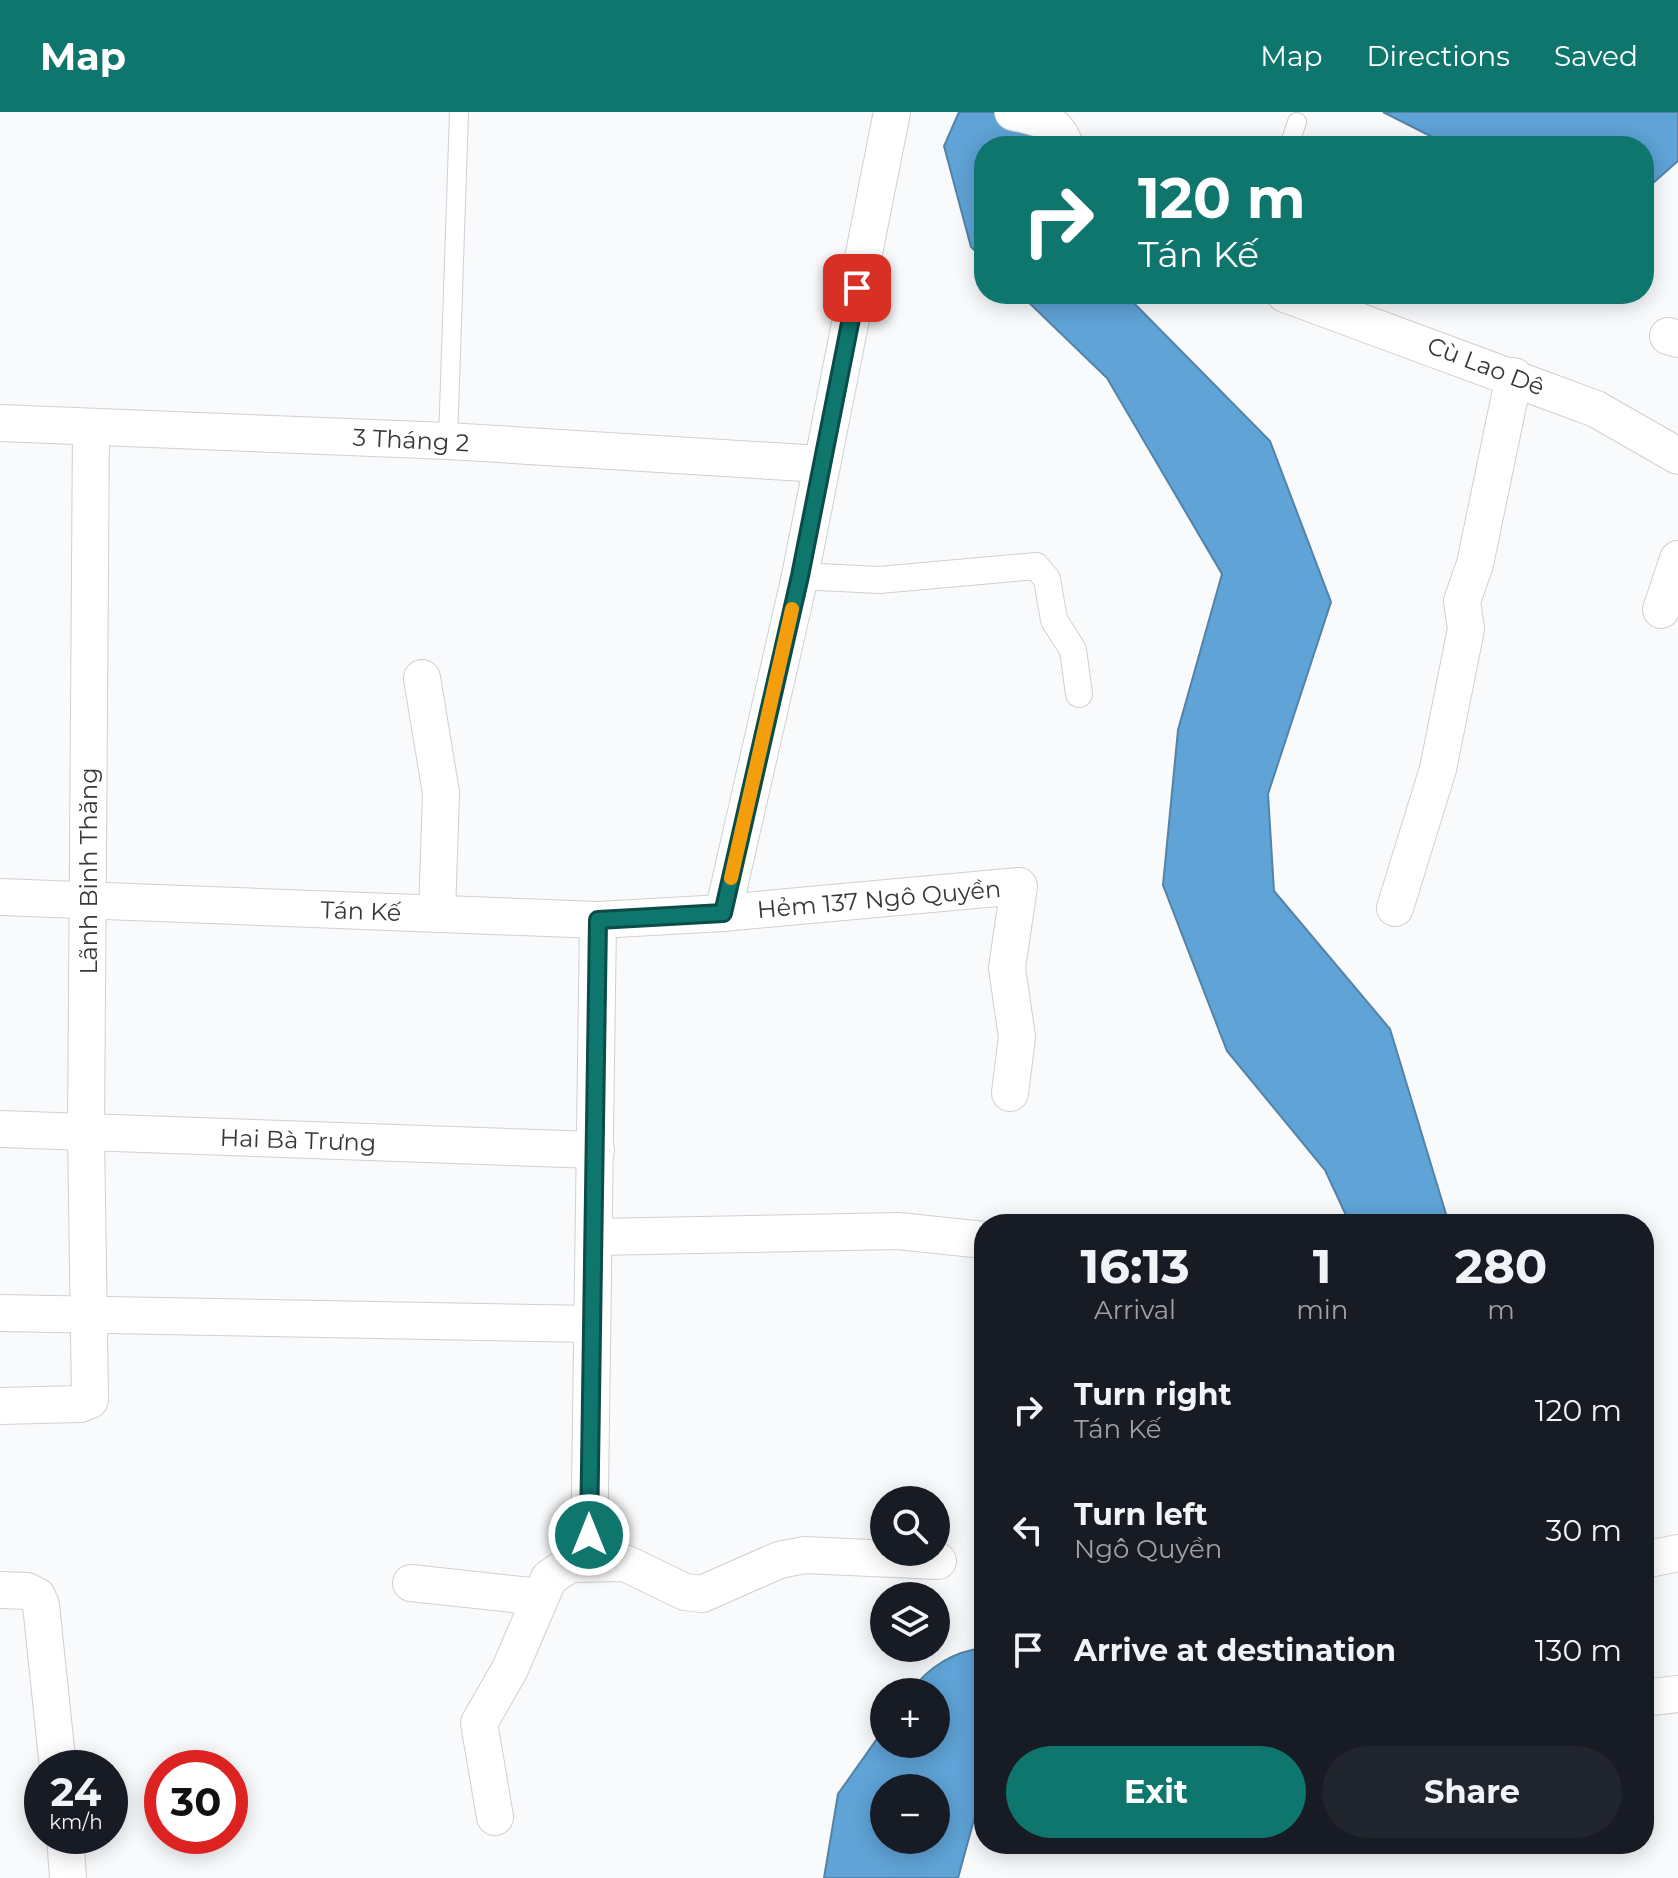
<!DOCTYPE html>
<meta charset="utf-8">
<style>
body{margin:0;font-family:Montserrat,sans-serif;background:#20242c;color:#f1f3f6;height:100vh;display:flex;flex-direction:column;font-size:30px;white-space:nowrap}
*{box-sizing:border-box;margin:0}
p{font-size:26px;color:#9ea1a6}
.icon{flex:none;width:44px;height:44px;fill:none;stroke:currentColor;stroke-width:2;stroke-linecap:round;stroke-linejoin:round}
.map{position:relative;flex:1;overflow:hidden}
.sheet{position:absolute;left:974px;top:1102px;width:680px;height:640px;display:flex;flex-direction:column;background:#171b24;border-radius:32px;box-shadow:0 4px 20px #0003}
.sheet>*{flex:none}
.banner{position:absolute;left:974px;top:24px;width:680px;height:168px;border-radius:32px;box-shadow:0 4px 20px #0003;background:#0f766e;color:#fff;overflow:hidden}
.fabs{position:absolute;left:870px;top:1374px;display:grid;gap:16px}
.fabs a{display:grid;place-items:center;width:80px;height:80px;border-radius:50%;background:#171b24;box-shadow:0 4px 20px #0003;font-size:40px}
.speed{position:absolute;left:24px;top:1638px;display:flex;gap:16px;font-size:40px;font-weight:700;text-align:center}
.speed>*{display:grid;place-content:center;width:104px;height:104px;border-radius:50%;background:#171b24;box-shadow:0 4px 20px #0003;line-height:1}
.speed small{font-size:20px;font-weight:400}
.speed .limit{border:12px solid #d22;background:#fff;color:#111}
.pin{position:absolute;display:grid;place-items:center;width:68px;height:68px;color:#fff;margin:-34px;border-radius:16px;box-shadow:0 4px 12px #0006}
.me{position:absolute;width:88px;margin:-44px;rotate:0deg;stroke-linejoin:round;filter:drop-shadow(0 0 6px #0008)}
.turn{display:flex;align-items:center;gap:28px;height:168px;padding:0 32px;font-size:36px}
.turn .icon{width:104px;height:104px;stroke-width:2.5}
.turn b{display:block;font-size:56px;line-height:68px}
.eta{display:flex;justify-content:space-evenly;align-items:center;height:136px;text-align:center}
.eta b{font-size:48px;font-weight:700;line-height:56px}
.cta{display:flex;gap:16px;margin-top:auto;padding:16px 32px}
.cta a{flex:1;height:92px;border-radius:48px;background:#0f766e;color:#fff;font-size:32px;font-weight:700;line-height:92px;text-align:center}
.cta a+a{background:#20242c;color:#f1f3f6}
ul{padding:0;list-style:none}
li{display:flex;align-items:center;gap:24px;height:120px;padding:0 32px}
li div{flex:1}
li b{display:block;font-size:30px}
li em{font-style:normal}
header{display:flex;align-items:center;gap:48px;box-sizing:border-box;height:112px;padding:0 40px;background:#0f766e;color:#fff}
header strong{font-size:38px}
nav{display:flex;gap:44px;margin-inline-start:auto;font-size:28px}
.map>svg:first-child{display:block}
.water{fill:#5fa3d7;stroke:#5383a8;stroke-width:2;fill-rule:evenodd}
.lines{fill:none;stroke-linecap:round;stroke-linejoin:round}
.service-casing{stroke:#cfd0d2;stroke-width:20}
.pedestrian-casing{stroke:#cfd0d2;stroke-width:28}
.minor-casing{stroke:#cfd0d2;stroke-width:38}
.service{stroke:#fff;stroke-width:18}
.pedestrian{stroke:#fff;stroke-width:26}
.minor{stroke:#fff;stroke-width:36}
.route-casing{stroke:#0a4d48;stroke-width:20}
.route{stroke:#0f766e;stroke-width:14}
.slow{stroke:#f59e0b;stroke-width:14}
.labels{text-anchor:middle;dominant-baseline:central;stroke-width:6;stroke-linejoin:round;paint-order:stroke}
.street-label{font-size:24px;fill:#383839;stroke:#fff}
</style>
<header>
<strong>Map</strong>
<nav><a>Map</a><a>Directions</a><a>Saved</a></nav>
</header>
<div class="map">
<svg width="1678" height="1766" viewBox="0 0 1678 1766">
<rect width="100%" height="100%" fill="#f9fafb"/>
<g class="water">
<polygon points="959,0 1048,0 1054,34 984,34 984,147 971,135 944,34"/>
<polygon points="1383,0 1678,0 1678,49 1644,79 1644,34 1450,34"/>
<polygon points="1020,182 1125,182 1270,329 1331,490 1268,682 1274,779 1390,917 1449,1112 1350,1112 1325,1058 1227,939 1163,773 1178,618 1222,462 1107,266"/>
<path d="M984,1536V1671L958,1766H824L838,1682L884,1617V1632H936V1580H910C928,1555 954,1539 984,1536ZM884,1676H936V1728H884Z"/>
</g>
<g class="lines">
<defs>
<g id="service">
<polyline points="1289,34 1297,10"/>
<polyline points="448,329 459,0"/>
</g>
<polyline id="pedestrian" points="800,464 879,468 1036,454 1047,467 1054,508 1073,538 1079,582"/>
<g id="minor">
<path d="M1013,0C1037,6 1057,7 1065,34"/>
<polyline points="1285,182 1596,297 1678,344"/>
<polyline points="1668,224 1678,227"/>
<polyline points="0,311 448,329 821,352"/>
<polyline points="1661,498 1678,447"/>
<polyline points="422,566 441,681 437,802"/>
<polyline points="0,785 598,808 723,801 1019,774 1007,856 1017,925 1010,981"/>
<polyline points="1395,796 1438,657 1466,517 1462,489 1475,452 1514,264"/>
<polyline points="723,801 800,464 892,0"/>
<polyline points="0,1017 596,1038"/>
<polyline points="595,1125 898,1119 984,1128"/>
<polyline points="0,1201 592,1212"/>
<polyline points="0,1294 80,1292 90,1288 86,1021 91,315"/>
<polyline points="1644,1448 1678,1441"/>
<polyline points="589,1449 598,808"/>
<polyline points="411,1471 540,1485"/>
<polyline points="0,1478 27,1479 37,1484 41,1493 58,1656"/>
<polyline points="1644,1586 1678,1582"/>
<polyline points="495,1705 479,1611 510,1557 549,1466 570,1452 625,1451 685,1480 702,1482 779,1448 805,1443 938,1449"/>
<polyline points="65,1724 68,1766"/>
</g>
</defs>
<use href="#service" class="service-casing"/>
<use href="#pedestrian" class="pedestrian-casing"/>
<use href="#minor" class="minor-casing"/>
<use href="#service" class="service"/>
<use href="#pedestrian" class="pedestrian"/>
<use href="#minor" class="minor"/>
</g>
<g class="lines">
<defs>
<polyline id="route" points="589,1423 598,808 723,801 800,464 857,176"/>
</defs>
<use href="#route" class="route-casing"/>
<use href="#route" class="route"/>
<polyline class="slow" points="731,766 792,497"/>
</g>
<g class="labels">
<g class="street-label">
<text transform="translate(1486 254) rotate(21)">Cù Lao Dê</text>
<text transform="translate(411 328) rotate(3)">3 Tháng 2</text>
<text transform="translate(88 759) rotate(-90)">Lãnh Binh Thăng</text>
<text transform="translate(879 787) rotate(-5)">Hẻm 137 Ngô Quyền</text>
<text transform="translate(361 799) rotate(2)">Tán Kế</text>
<text transform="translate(298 1028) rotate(2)">Hai Bà Trưng</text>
</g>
</g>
</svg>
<div class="fabs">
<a><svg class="icon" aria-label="search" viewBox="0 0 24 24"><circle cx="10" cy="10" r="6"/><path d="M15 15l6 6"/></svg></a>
<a><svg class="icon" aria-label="layers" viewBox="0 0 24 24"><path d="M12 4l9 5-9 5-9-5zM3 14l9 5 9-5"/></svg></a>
<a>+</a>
<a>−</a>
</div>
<div class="speed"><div>24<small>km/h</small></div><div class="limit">30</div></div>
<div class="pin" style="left:857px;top:176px;background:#d93025"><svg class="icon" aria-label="arrive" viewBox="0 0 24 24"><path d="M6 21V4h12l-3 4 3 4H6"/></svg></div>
<svg class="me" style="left:589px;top:1423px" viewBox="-20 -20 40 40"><circle r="17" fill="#0f766e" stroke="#fff" stroke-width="3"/><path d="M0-11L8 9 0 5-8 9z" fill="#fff"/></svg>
<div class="banner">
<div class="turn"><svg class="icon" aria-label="right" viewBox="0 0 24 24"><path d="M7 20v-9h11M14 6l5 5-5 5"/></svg><div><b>120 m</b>Tán Kế</div></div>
</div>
<section class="sheet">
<div class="eta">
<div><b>16:13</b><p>Arrival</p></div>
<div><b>1</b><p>min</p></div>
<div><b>280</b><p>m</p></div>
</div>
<ul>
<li><svg class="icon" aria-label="right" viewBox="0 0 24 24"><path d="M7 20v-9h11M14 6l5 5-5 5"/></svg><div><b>Turn right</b><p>Tán Kế</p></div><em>120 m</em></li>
<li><svg class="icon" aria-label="left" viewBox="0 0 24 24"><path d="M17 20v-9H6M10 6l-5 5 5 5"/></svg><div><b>Turn left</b><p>Ngô Quyền</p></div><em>30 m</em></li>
<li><svg class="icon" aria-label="arrive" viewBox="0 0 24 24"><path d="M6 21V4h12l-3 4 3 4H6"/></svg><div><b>Arrive at destination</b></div><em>130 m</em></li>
</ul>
<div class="cta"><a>Exit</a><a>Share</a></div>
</section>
</div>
